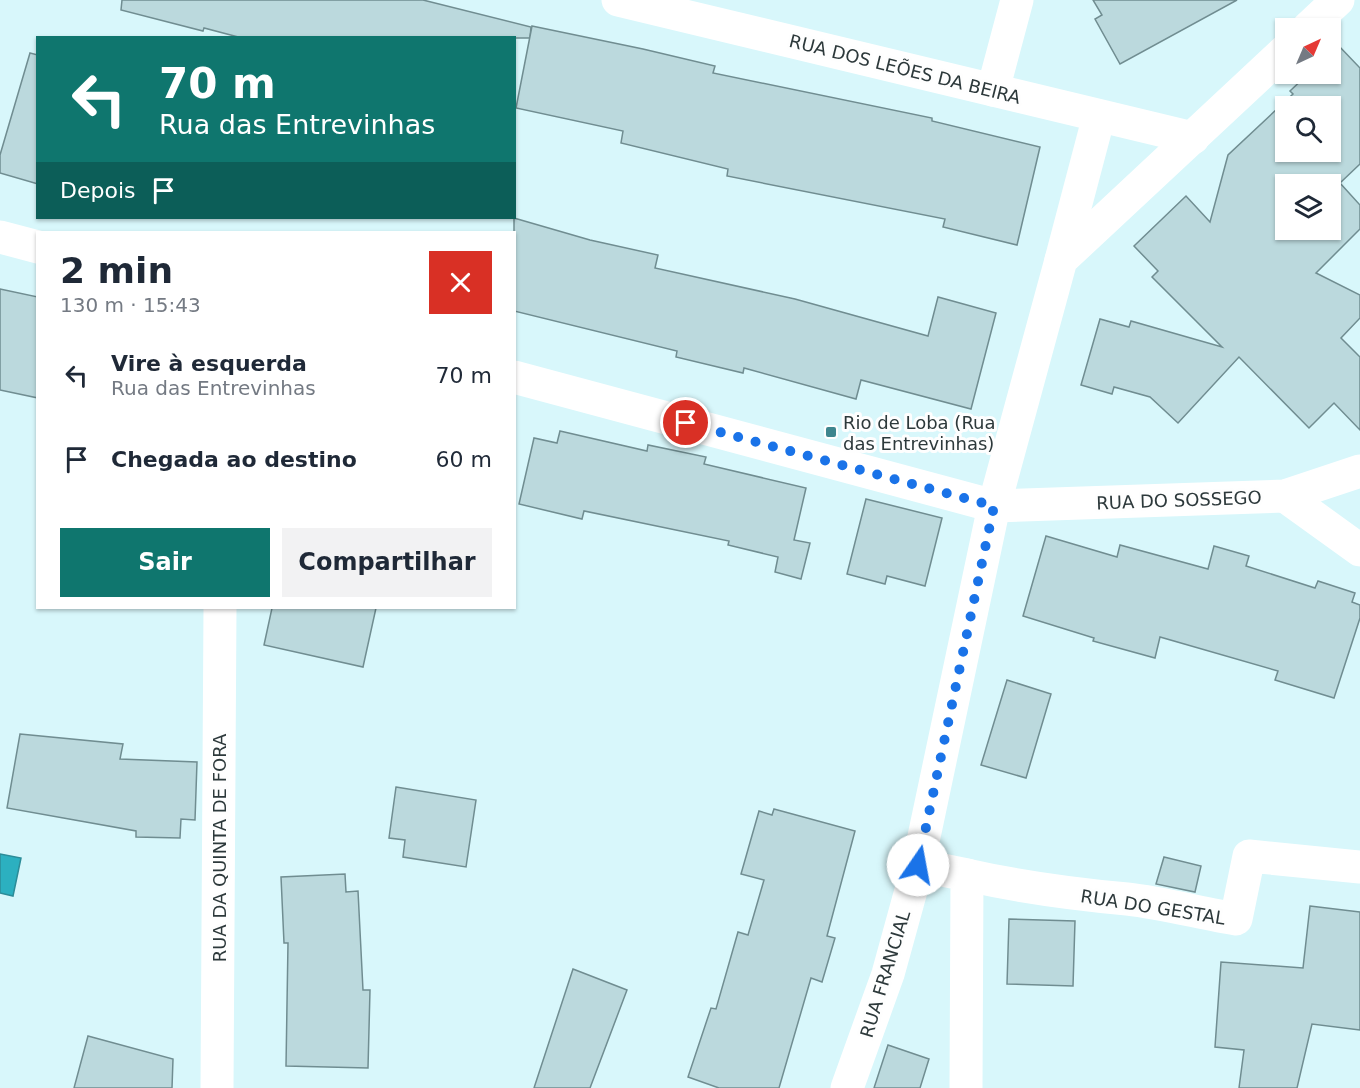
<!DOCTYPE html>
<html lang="pt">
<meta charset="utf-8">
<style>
body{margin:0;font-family:"DejaVu Sans",sans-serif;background:#f2f2f3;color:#1f2937;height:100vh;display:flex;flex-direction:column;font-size:22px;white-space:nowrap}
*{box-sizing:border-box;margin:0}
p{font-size:20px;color:#747a83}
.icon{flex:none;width:33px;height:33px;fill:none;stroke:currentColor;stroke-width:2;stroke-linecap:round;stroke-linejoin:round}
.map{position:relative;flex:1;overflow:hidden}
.panel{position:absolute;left:36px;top:231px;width:480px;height:378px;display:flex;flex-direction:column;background:#fff;border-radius:0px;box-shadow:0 2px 4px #0004}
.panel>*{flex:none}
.top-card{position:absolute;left:36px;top:36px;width:480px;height:183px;border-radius:0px;box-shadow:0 2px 4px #0004;background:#0f766e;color:#fff;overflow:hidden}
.needle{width:39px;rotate:44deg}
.fabs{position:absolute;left:1275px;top:18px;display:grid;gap:12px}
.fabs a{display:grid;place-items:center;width:66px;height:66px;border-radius:0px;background:#fff;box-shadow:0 2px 4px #0004;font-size:30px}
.pin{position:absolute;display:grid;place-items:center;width:51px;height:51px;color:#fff;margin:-26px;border:3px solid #fff;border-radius:50%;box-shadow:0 2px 6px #0007}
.me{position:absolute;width:66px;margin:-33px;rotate:12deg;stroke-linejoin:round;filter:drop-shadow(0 0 4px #0008)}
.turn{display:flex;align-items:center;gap:21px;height:126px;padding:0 24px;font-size:27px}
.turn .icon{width:78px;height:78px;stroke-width:2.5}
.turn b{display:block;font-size:42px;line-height:51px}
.then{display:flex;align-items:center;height:57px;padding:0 24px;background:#0003;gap:12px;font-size:22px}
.round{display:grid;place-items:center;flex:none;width:63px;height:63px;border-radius:0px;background:#f2f2f3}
.head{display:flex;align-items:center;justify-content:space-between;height:102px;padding:0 24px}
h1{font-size:36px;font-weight:600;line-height:45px}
.action{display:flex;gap:12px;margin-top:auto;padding:12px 24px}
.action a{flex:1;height:69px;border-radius:0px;background:#0f766e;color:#fff;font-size:24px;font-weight:600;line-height:69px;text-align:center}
.action a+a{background:#f2f2f3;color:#1f2937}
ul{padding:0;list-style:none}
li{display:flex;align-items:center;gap:18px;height:84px;padding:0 24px}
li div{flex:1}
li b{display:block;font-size:22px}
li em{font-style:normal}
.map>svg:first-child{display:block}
.water{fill:#2cb0c0;stroke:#2c8c98;stroke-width:1.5}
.building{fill:#bbd9dd;stroke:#708d91;stroke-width:1.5;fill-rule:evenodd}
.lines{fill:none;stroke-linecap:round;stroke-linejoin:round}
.street{stroke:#fff;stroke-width:33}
.secondary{stroke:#fff;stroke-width:33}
.route{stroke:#1a73e8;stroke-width:10;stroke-dasharray:0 18}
.poi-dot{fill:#3e858e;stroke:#fefefe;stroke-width:2}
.labels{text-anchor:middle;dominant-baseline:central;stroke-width:6;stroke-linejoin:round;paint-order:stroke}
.street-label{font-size:18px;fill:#2d393b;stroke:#fefefe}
.poi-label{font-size:18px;fill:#2d393b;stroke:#fefefe;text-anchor:start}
</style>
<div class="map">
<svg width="1360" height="1088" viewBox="0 0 1360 1088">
<rect width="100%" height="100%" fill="#d8f7fb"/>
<polygon class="water" points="0,854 21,858 13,896 0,893"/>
<g class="building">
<polygon points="122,0 423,0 531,27 530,38 242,38 204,28 203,31 121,10"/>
<polygon points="1093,0 1237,0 1120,64 1095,19 1102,15"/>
<polygon points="532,26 643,49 715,66 713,73 932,118 932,121 1040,147 1017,245 943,227 945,219 727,176 728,169 621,143 623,131 516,108"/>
<path d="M1338,45L1360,68V164L1340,183L1360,205V229L1316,273L1360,295V318L1341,338L1360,357V430L1334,403L1309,428L1239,357L1178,423L1150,397L1114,387L1112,394L1081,385L1100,319L1129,327L1131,321L1222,347L1152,277L1158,271L1134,246L1186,196L1210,222L1228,155L1293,94L1290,91L1308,74H1330V52ZM1286,106H1330V152H1286ZM1286,184H1330V230H1286Z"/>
<polygon points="30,53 38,55 38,184 0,173 0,155"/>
<polygon points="514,218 590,240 658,255 655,268 795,299 928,336 938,297 996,313 971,409 861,380 856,399 744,368 743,373 676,357 677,351 514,311"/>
<polygon points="0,289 38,297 38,398 0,390"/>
<polygon points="560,431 647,451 648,445 706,457 704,464 806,488 794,540 810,543 801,579 775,572 778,557 728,545 729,541 584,511 582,519 519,504 534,438 557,443"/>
<polygon points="866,499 942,518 925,586 887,576 885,584 847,574"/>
<polygon points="1046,536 1117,557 1120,545 1208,569 1214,546 1249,556 1246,566 1315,588 1318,581 1355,593 1352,602 1360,605 1360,618 1334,698 1275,680 1278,671 1160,637 1155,658 1093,641 1094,638 1023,616"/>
<polygon points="272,608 376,608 363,667 264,645"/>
<polygon points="1007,680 1051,694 1026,778 981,765"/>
<polygon points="20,734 123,744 120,759 197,762 195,820 181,819 180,838 136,837 136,831 7,808"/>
<polygon points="396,787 476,800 466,867 403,857 405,840 389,838"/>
<polygon points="774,809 855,831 827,936 835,938 822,982 811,978 779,1088 719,1088 688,1077 711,1008 716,1009 738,932 748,935 764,880 741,874 759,811 772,815"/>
<polygon points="1164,857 1201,866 1195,892 1156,884"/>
<polygon points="345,874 346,892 358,891 363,990 370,990 368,1068 286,1066 288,943 284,943 281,877"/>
<polygon points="1310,906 1360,912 1360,1030 1312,1024 1297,1088 1239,1088 1244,1050 1215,1047 1221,962 1303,968"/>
<polygon points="1009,919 1075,921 1073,986 1007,984"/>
<polygon points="573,969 627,990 590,1088 534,1088"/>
<polygon points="88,1036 173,1059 172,1088 74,1088"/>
<polygon points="888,1045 929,1059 920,1088 874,1088"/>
</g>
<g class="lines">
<g class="street">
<polyline points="618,0 1193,138"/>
<polyline points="993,90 1017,0"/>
<polyline points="1061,260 1099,116"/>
<polyline points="1285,496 1360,550"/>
<polyline points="994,506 1285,496 1360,471"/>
<polyline points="918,865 967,875 966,1088"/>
<path d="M967,875C1020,887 1073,894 1127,899C1163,903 1200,913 1236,919L1249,856L1360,867"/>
<polyline points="217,1088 220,608"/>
</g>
<g class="secondary">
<polyline points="1308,28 1338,0"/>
<polyline points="0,237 38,247"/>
<polyline points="514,377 994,506"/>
<polyline points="847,1088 888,974 918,865 994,506 1061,260 1286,50"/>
</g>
</g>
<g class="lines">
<polyline class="route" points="686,423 994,506 918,865"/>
</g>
<rect class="poi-dot" x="825" y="426" width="12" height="12" rx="3"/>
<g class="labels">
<g class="street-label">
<text transform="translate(905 69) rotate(14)">RUA DOS LEÕES DA BEIRA</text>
<text transform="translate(1179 500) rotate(-2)">RUA DO SOSSEGO</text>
<text transform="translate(219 848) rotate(-90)">RUA DA QUINTA DE FORA</text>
<text transform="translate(1153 907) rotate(9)">RUA DO GESTAL</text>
<text transform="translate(885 974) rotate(-73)">RUA FRANCIAL</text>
</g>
<g class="poi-label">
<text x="843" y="422">Rio de Loba (Rua<tspan x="843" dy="21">das Entrevinhas)</tspan></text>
</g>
</g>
</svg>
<div class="fabs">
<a><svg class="needle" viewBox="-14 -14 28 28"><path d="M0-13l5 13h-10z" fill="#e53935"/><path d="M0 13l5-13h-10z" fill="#747a83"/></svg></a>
<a><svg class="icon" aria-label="search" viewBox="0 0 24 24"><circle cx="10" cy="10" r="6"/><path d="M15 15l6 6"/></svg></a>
<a><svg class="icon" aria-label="layers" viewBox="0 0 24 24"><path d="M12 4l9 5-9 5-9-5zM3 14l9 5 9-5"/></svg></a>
</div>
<div class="pin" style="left:686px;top:423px;background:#d93025"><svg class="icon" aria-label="arrive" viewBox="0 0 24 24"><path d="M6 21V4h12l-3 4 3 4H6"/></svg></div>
<svg class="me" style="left:918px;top:865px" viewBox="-20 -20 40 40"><circle r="19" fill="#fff"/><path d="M0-13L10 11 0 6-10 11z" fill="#1a73e8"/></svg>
<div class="top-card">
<div class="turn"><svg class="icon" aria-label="left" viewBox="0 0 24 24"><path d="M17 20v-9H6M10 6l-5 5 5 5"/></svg><div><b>70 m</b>Rua das Entrevinhas</div></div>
<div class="then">Depois<svg class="icon" aria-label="arrive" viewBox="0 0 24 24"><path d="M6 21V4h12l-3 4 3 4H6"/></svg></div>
</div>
<section class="panel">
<div class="head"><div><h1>2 min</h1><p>130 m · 15:43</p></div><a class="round" style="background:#d93025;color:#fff"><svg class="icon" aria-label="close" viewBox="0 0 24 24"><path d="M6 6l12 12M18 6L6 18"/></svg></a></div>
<ul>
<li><svg class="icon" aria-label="left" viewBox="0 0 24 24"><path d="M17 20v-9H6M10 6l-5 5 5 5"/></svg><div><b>Vire à esquerda</b><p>Rua das Entrevinhas</p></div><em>70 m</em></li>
<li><svg class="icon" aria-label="arrive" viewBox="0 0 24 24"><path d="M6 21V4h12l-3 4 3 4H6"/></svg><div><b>Chegada ao destino</b></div><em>60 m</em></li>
</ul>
<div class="action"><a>Sair</a><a>Compartilhar</a></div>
</section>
</div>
